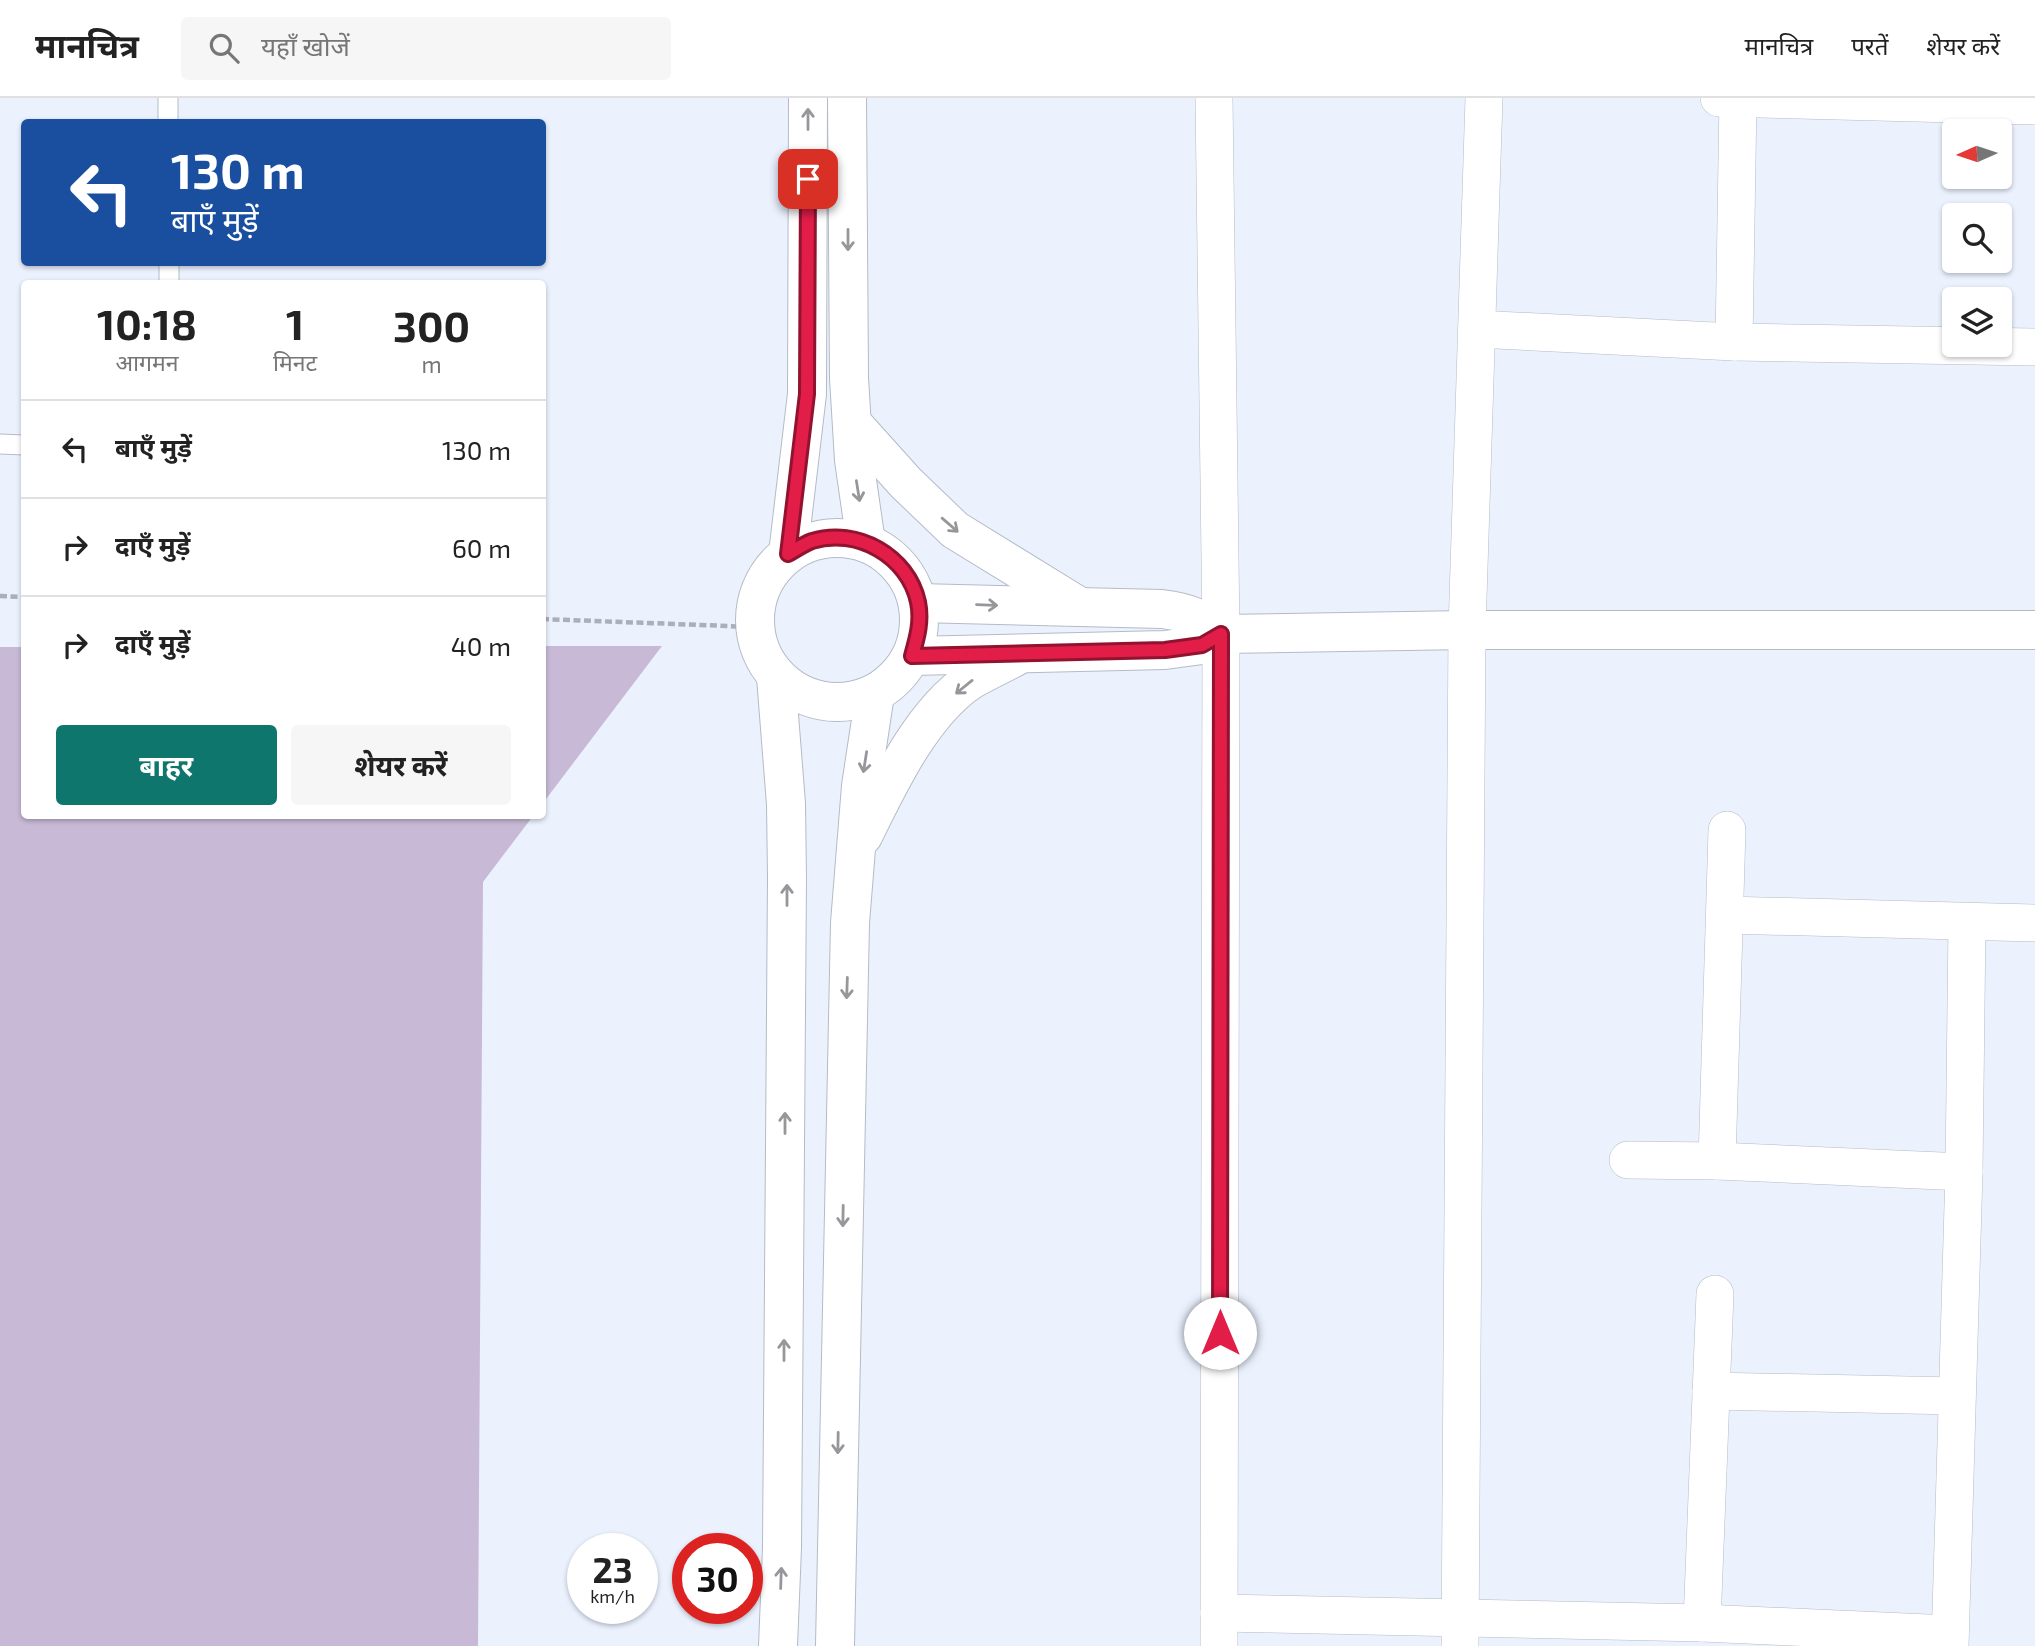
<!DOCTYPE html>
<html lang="hi">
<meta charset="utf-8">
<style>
body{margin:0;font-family:"Exo 2","Noto Sans Devanagari",sans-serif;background:#f6f6f6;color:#222;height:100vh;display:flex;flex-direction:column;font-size:26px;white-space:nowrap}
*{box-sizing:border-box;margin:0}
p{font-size:23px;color:#767676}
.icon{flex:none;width:38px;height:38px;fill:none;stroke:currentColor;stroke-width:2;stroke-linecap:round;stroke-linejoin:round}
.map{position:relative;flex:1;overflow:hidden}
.panel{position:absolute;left:21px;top:182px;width:525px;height:539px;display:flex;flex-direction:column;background:#fff;border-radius:7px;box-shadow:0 2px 5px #0004}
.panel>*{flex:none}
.hud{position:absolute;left:21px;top:21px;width:525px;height:147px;border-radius:7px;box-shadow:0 2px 5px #0004;background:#1a4fa0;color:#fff;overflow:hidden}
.needle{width:46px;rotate:267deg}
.controls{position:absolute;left:1942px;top:21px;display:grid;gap:14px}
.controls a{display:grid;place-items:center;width:70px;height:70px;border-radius:7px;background:#fff;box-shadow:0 2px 5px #0004;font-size:35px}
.speed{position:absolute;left:567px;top:1435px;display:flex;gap:14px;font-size:35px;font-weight:700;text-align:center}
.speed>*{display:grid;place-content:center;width:91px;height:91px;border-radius:50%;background:#fff;box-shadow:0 2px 5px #0004;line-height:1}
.speed small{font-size:18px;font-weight:400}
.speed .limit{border:10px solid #d22;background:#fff;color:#111}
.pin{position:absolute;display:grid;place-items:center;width:60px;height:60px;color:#fff;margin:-30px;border-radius:14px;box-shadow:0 4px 10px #0006}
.me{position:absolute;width:77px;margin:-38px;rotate:0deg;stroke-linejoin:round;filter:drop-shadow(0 0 5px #0008)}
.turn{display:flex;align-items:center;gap:24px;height:147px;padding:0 35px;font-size:32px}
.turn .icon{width:91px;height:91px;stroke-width:2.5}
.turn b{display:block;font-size:49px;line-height:60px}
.eta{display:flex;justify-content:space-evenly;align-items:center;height:119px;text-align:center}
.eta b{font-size:42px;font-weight:700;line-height:49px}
.button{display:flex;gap:14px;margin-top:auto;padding:14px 35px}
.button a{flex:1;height:80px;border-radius:7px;background:#0f766e;color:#fff;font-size:28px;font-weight:700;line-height:80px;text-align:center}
.button a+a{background:#f6f6f6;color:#222}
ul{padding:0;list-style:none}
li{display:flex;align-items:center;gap:21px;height:98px;padding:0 35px;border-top:2px solid #e0e0e0}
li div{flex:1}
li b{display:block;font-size:26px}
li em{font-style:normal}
header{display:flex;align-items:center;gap:42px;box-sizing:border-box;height:98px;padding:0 35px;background:#fff;border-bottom:2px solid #e0e0e0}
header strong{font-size:33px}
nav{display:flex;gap:38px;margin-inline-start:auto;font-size:24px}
.search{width:490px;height:63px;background:#f6f6f6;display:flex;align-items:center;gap:18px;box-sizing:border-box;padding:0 24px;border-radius:7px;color:#767676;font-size:26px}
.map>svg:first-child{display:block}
.forest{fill:#c8bad6}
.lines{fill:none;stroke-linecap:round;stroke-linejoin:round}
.lane-casing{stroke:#b4bbc6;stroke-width:21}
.street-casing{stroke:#b4bbc6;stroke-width:38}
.secondary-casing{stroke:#b4bbc6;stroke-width:40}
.path{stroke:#aaafb9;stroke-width:4.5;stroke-dasharray:7 3.5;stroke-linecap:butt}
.lane{stroke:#fff;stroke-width:19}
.street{stroke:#fff;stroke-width:37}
.secondary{stroke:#fff;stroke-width:38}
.oneway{stroke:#96979a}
.route-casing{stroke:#92132f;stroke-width:18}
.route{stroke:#e11d48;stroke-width:12}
</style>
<header>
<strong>मानचित्र</strong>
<div class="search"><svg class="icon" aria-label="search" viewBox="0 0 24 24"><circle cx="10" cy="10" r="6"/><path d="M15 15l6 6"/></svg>यहाँ खोजें</div>
<nav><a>मानचित्र</a><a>परतें</a><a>शेयर करें</a></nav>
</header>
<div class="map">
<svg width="2035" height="1548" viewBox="0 0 2035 1548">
<rect width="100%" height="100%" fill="#ebf2fe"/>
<g class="forest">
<polygon points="543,548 662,548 543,705 542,548"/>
<polygon points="0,549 24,549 24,718 533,718 483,784 478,1548 0,1548"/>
</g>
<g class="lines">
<defs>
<g id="lane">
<polyline points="168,0 168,24"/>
<polyline points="169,164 169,186"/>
<polyline points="0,346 24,347"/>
</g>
<g id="street">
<polyline points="1214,0 1221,536 1219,1548"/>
<polyline points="1719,0 2035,8"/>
<polyline points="1477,231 1734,244 2035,249"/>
<polyline points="1734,244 1738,1"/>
<polyline points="1726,817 2035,825"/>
<polyline points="1628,1062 1717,1063 1964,1074"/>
<polyline points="1717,1063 1727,732"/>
<polyline points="1711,1293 1956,1298"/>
<polyline points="1219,1515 1702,1525 1950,1536"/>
<polyline points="1702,1525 1715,1196"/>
<polyline points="1460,1548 1467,532 1484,0"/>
<polyline points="1950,1548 1964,1074 1967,825"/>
</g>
<g id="secondary">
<polyline points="847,0 849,280 854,362 866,445"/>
<polyline points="852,325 906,385 955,432 1080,509"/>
<circle cx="837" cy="522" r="82"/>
<polyline points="788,456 807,296 808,0"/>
<path d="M918,505L1162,511C1187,514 1202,520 1221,536"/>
<polyline points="912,558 1165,552 1202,547 1221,536 1467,532 2035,532"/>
<polyline points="776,579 786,706 787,780 782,1450 778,1548"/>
<path d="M863,738C888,687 922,614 971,582C985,574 1000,567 1015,559"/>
<polyline points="835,1548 850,825 861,688 875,596"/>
</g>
</defs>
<use href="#lane" class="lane-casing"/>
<use href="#street" class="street-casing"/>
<use href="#secondary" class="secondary-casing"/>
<g class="path">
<polyline points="0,498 24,499"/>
<polyline points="542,521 754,529"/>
</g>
<use href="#lane" class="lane"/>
<use href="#street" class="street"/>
<use href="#secondary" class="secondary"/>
</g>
<defs><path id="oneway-shaft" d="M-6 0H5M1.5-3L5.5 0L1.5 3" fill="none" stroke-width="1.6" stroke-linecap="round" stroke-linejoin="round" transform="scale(1.75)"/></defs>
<g class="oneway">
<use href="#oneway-shaft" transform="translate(808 21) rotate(-90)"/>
<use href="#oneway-shaft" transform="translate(848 142) rotate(90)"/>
<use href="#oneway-shaft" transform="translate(858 393) rotate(81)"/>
<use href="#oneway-shaft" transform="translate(950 427) rotate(41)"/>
<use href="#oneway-shaft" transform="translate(987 507) rotate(2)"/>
<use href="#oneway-shaft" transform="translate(964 589) rotate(141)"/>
<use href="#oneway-shaft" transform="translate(865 664) rotate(99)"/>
<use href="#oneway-shaft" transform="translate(787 797) rotate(-90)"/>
<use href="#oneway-shaft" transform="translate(847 890) rotate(92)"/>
<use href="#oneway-shaft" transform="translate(785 1025) rotate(-90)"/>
<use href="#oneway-shaft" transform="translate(843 1118) rotate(91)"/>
<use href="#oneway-shaft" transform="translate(784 1252) rotate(-90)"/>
<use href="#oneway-shaft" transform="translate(838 1345) rotate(91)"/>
<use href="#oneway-shaft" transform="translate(781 1480) rotate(-88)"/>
</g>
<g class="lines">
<defs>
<path id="route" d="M808,81L807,296L788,456C795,452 804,446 812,443C857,429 908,458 918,504C922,523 917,540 912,558L1165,552L1202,547L1221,536L1220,1235"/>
</defs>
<use href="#route" class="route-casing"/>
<use href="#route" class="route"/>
</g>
</svg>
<div class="controls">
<a><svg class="needle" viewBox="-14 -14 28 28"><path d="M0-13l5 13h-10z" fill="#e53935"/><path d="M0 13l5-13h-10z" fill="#767676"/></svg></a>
<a><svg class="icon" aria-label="search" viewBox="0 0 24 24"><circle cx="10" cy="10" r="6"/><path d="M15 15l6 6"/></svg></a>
<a><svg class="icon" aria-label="layers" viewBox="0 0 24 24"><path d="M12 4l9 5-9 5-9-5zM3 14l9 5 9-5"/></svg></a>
</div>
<div class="speed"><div>23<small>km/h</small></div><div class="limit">30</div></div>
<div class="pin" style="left:808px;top:81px;background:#d93025"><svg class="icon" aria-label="arrive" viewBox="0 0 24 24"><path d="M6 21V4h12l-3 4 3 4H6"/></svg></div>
<svg class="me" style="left:1220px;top:1235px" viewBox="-20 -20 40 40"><circle r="19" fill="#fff"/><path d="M0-13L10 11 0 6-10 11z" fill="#e11d48"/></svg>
<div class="hud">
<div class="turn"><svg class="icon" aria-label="left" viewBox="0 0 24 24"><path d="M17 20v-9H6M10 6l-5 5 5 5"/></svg><div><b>130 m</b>बाएँ मुड़ें</div></div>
</div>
<section class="panel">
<div class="eta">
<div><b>10:18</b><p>आगमन</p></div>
<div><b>1</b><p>मिनट</p></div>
<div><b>300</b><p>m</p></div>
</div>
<ul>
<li><svg class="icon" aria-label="left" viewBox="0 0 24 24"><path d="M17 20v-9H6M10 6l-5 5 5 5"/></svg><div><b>बाएँ मुड़ें</b></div><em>130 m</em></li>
<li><svg class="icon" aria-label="right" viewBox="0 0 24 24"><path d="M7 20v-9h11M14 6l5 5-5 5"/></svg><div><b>दाएँ मुड़ें</b></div><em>60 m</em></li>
<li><svg class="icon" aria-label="right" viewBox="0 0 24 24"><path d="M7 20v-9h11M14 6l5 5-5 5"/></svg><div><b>दाएँ मुड़ें</b></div><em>40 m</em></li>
</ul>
<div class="button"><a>बाहर</a><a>शेयर करें</a></div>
</section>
</div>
